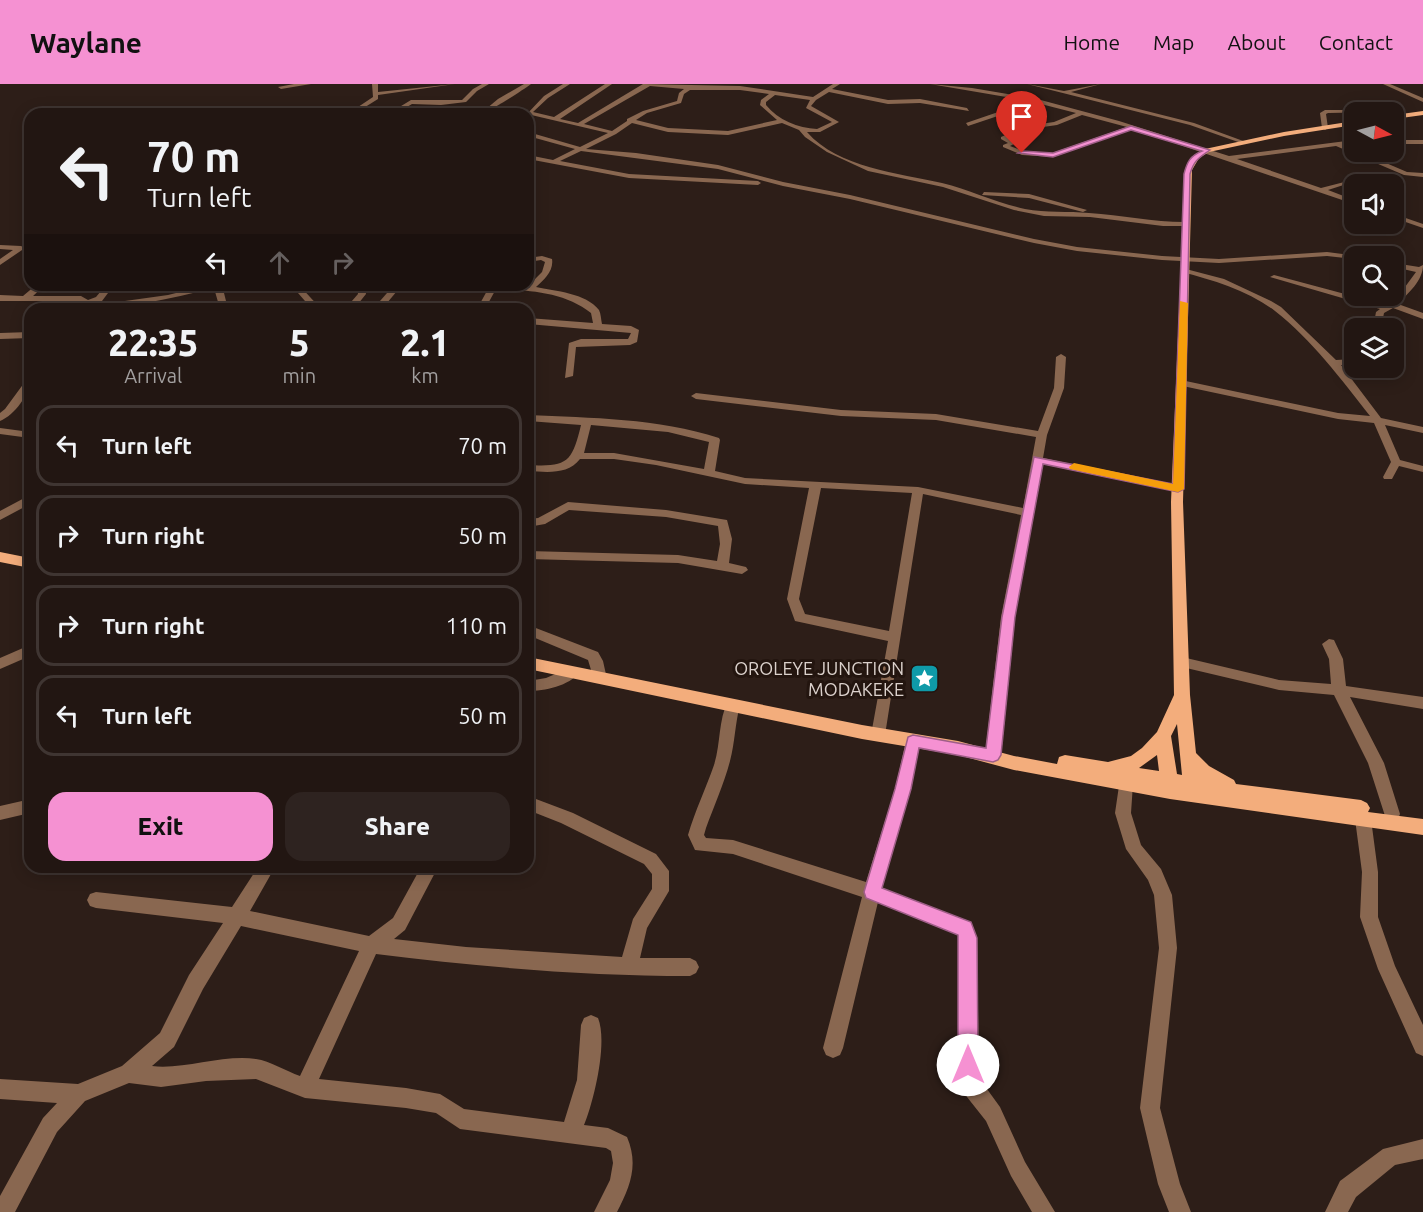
<!DOCTYPE html>
<style>
body{margin:0;font-family:Ubuntu,sans-serif;background:#2e2320;color:#f1f3f6;height:100vh;display:flex;flex-direction:column;font-size:22px;white-space:nowrap}
*{box-sizing:border-box;margin:0}
p{font-size:20px;color:#a29f9f}
.icon{flex:none;width:33px;height:33px;fill:none;stroke:currentColor;stroke-width:2;stroke-linecap:round;stroke-linejoin:round}
.map{position:relative;flex:1;overflow:hidden}
.side{position:absolute;left:24px;top:219px;width:510px;height:570px;display:flex;flex-direction:column;background:#221612;border-radius:18px;box-shadow:0 3px 15px #0003,0 0 0 2px #3f3532}
.side>*{flex:none}
.top-card{position:absolute;left:24px;top:24px;width:510px;height:183px;border-radius:18px;box-shadow:0 3px 15px #0003,0 0 0 2px #3f3532;background:#221612;color:#f1f3f6;overflow:hidden}
.needle{width:39px;rotate:97deg}
.controls{position:absolute;left:1344px;top:18px;display:grid;gap:12px}
.controls a{display:grid;place-items:center;width:60px;height:60px;border-radius:12px;background:#221612;box-shadow:0 3px 15px #0003,0 0 0 2px #3f3532;font-size:30px}
.pin{position:absolute;display:grid;place-items:center;width:51px;height:51px;color:#fff;margin:-62px -26px;border-radius:50% 50% 50% 0;rotate:-45deg;box-shadow:0 0 6px #0007}
.pin .icon{rotate:45deg}
.me{position:absolute;width:66px;margin:-33px;rotate:0deg;stroke-linejoin:round;filter:drop-shadow(0 0 4px #0008)}
.turn{display:flex;align-items:center;gap:21px;height:126px;padding:0 24px;font-size:27px}
.turn .icon{width:78px;height:78px;stroke-width:2.5}
.turn b{display:block;font-size:42px;line-height:51px}
.lanes{display:flex;align-items:center;height:57px;padding:0 24px;background:#0003;justify-content:center;gap:30px;direction:ltr}
.lanes .off{opacity:.35}
.eta{display:flex;justify-content:space-evenly;align-items:center;height:102px;text-align:center}
.eta b{font-size:36px;font-weight:800;line-height:42px}
.primary-button{display:flex;gap:12px;margin-top:auto;padding:12px 24px}
.primary-button a{flex:1;height:69px;border-radius:18px;background:#f591d2;color:#111;font-size:24px;font-weight:800;line-height:69px;text-align:center}
.primary-button a+a{background:#2e2320;color:#f1f3f6}
ul{padding:0;list-style:none}
li{display:flex;align-items:center;gap:18px;height:81px;margin:0 12px 9px;padding:0 12px;border:3px solid #3f3532;border-radius:18px}
li div{flex:1}
li b{display:block;font-size:22px}
li em{font-style:normal}
header{display:flex;align-items:center;gap:36px;box-sizing:border-box;height:84px;padding:0 30px;background:#f591d2;color:#111}
header strong{font-size:28px}
nav{display:flex;gap:33px;margin-inline-start:auto;font-size:21px}
.map>svg:first-child{display:block}
.lines{fill:none;stroke-linecap:round;stroke-linejoin:round}
.minor{fill:#896750;fill-rule:evenodd}
.major{fill:#f3ad7c;fill-rule:evenodd}
.route{fill:#f591d2;stroke:#9f5e88;stroke-width:1.5}
.slow{fill:#f59e0b}
.labels{text-anchor:middle;dominant-baseline:central;stroke-width:6;stroke-linejoin:round;paint-order:stroke}
.poi-label{font-size:18px;fill:#dbd1cc;stroke:#23150f;text-anchor:end}
</style>
<header>
<strong>Waylane</strong>
<nav><a>Home</a><a>Map</a><a>About</a><a>Contact</a></nav>
</header>
<div class="map">
<svg width="1423" height="1128" viewBox="0 0 1423 1128">
<rect width="100%" height="100%" fill="#2d1e18"/>
<g class="lines">
<g class="minor">
<polygon points="294,0 311,0 281,5 278,3"/>
<polygon points="372,0 378,0 378,8 455,0 378,11 378,15 362,25 337,30 358,23 373,13"/>
<polygon points="482,0 489,0 477,7 466,18 441,21 412,20 395,30 388,30 411,16 462,16 473,5"/>
<path d="M524,0H531C523,6 486,30 480,30L498,15Z"/>
<path d="M563,0H570L548,14L533,28L554,33L605,0H612L560,35L578,39L643,0L740,2L813,13L833,0H840L832,5L888,16L920,15L967,24L969,27L920,19L888,20L829,8L816,16L811,22L839,38L820,48H807C838,84 899,89 942,99C970,106 997,119 1025,125C1046,129 1068,127 1089,129C1121,131 1153,138 1185,138L1189,140L1185,142H1163L1090,133L1044,132L1014,126L943,103L868,87L827,68L805,53L799,46L782,39L728,51L668,48L632,39L616,50L586,65L636,69L718,81L783,98L850,111L1034,155L1077,163L1162,172L1219,175L1327,168L1358,172H1354V175L1327,172L1219,179L1162,176L1077,167L1034,159L850,115L783,102L718,85L581,67L560,77L629,90L758,97L761,99L758,101L629,94L528,75V71L553,76L575,65L528,52V48L580,63L608,49L527,30L544,12ZM650,2L684,5L679,9L677,17L643,27L627,35V37L612,47L584,40ZM690,6H740L769,10L761,16L760,21L777,36L728,47L668,44L636,36L647,29L681,19L684,10ZM775,11L810,16L806,24L832,38L817,45C798,44 778,36 766,21V18Z"/>
<path d="M930,0L972,4L1037,15L1119,37L1229,72L1354,56V60L1344,61L1407,88L1423,89V93L1404,91L1336,62L1237,75L1321,104L1356,95V97L1328,106L1354,116V120L1133,45L1053,73L1022,71L1003,63V61L1008,59L1001,55V53L1026,42L1054,38L1076,29L1037,19L968,42L966,39L1030,17ZM1082,31L1127,43L1052,69L1023,67L1010,62L1016,59L1008,54L1029,45L1057,41Z"/>
<polygon points="1027,0 1064,7 1101,0 1071,8 1194,39 1246,58 1241,59 1190,41"/>
<polygon points="1383,0 1390,0 1423,14 1423,18"/>
<polygon points="469,24 474,25 465,30 458,30"/>
<polygon points="1325,26 1379,26 1382,28 1328,29 1326,30 1328,44 1325,46 1322,44 1320,29"/>
<rect x="1394" y="56" width="29" height="4"/>
<polygon points="984,108 1029,110 1087,126 1083,128 1029,114 982,111"/>
<polygon points="1394,130 1423,140 1423,144 1394,134"/>
<polygon points="0,161 21,162 25,164 0,181 0,175 13,166 0,165"/>
<path d="M542,172L552,175C554,187 544,196 536,203C555,207 586,209 599,226C601,230 601,236 602,240L631,242L639,246L637,258L630,261L576,263L573,292L565,294L569,259L581,255H628L631,249L528,240V234L593,239L591,229C565,208 529,206 496,205L485,225H477L488,205L441,203L437,201L528,202L542,188L545,178L541,176L528,178V174Z"/>
<path d="M1394,179L1419,183L1423,181C1423,197 1408,209 1398,220L1423,229V235L1393,224L1384,229L1381,244H1373L1376,228L1380,225L1270,193L1274,191L1386,221L1405,203L1416,188L1394,183Z"/>
<path d="M1182,184L1224,195L1271,217L1281,223L1336,276L1354,275V281H1341L1381,334L1423,343V349L1385,341L1400,376L1423,382V388L1399,382L1392,395H1384L1383,393L1391,378L1374,339L1338,335L1178,301L1176,299L1181,296L1338,329L1370,332C1341,295 1312,256 1275,227C1249,207 1213,196 1182,188Z"/>
<path d="M36,201H45L33,212H81L88,216L96,213L106,201H114L102,217L89,222L168,211L208,201H222L228,225H220L214,204C169,215 125,225 79,225L82,220L79,217H0V211L23,212Z"/>
<polygon points="291,201 299,201 321,225 312,225"/>
<polygon points="357,201 365,201 366,210 354,225 345,225 358,210"/>
<polygon points="394,201 402,201 382,225 373,225"/>
<polygon points="30,248 30,254 0,255 0,249"/>
<path d="M1061,270L1066,273L1064,304L1047,351L1043,374L1178,402L1184,405L1178,408L1042,380L1015,533L1001,671L998,675L993,677L988,675L985,671L1001,533L1021,431L923,410L885,651L883,655L878,657L873,655L871,651L888,557L795,537L787,515L809,404L745,400L656,381L614,375H580C568,391 547,388 528,387V381C567,383 572,379 581,341L528,337V331C591,334 658,334 719,354L720,356L715,387L745,394L918,403L1023,424L1036,353L936,336L841,332L696,315L691,312L696,309L841,326L936,330L1038,347L1054,304L1056,273ZM591,341L668,348L709,358L704,385L614,369H584ZM821,404L912,409L889,547L805,530L799,515Z"/>
<path d="M30,294C30,310 15,331 0,337V329L5,325L27,295Z"/>
<polygon points="0,344 30,348 30,354 0,350"/>
<polygon points="30,411 30,420 0,436 0,427"/>
<polygon points="568,418 666,426 727,436 732,455 729,479 746,483 748,486 742,490 678,479 528,475 528,467 678,471 717,477 720,460 718,442 666,433 569,426 545,440 528,443 528,435 538,434"/>
<polygon points="528,541 598,568 603,577 607,595 605,599 595,599 588,576 528,551"/>
<polygon points="1329,555 1334,556 1343,575 1346,602 1423,613 1423,625 1350,613 1384,679 1400,730 1398,735 1392,737 1386,735 1368,679 1334,611 1279,606 1182,583 1177,582 1175,578 1177,574 1182,573 1279,596 1331,600 1329,575 1322,560"/>
<polygon points="30,561 30,572 0,585 0,574"/>
<path d="M572,583L577,584L579,588C570,602 544,607 528,607V597L546,594Z"/>
<path d="M733,615L738,617L740,621C735,640 735,658 730,677C724,700 714,722 706,744L704,751L706,754L733,756L866,798L895,705L906,657L908,653L913,651L918,653L920,657L911,705L882,804L970,838L977,854L979,994L1000,1023L1025,1078L1055,1128H1032L1011,1092L986,1037L967,1013L959,994L958,850L878,818L843,964L840,971L833,974L826,971L823,964L862,813L733,770L695,766L688,751C695,727 706,704 714,681C721,659 718,637 728,617Z"/>
<polygon points="1125,693 1130,695 1133,700 1131,729 1141,761 1161,785 1172,811 1177,864 1160,1024 1180,1100 1191,1128 1169,1128 1158,1100 1140,1024 1159,864 1154,811 1148,796 1126,765 1115,729 1120,695"/>
<polygon points="30,711 30,729 0,736 0,722 22,717 24,713"/>
<path d="M528,712L573,729L656,770L669,787V807L647,844L640,874H690L696,877L699,883L696,889L690,892C585,892 480,883 376,870L319,995L406,1004L440,1010L464,1025L564,1038L577,996L581,941L584,934L591,931L598,934C608,958 594,1017 584,1041L608,1044L627,1053C639,1081 630,1103 617,1128H594L610,1096L613,1079L611,1067L606,1064L460,1045L436,1029L406,1024L305,1014L256,995L206,997L161,1003L129,999L85,1017L57,1048L15,1128H0V1112L43,1034L57,1019L0,1015V995L78,1000L122,982L160,949L189,891L223,839L96,824L90,822L87,816L90,810L96,808L232,823L258,783H275L250,827L369,852L393,834L421,783H438L405,846L394,855L466,863L622,873L633,835L652,805V790L644,780L561,739L528,726ZM241,842L359,867L300,992C286,987 270,977 256,975C224,970 183,986 152,982L174,963L203,905Z"/>
<polygon points="1363,728 1369,730 1371,735 1378,788 1378,833 1395,882 1423,941 1423,972 1416,969 1378,885 1360,833 1362,788 1355,735 1357,730"/>
<polygon points="1423,1055 1423,1075 1395,1081 1356,1113 1348,1128 1325,1128 1340,1097 1383,1065"/>
</g>
<g class="major">
<polygon points="1423,27 1423,31 1394,35 1394,31"/>
<path d="M1354,37V41L1284,52L1209,68L1199,74L1192,86L1183,418L1190,611L1196,669L1209,682L1234,696L1236,700L1361,716L1367,719L1370,724L1368,728L1423,735V751L1170,715L1014,686L958,671L862,655L528,585V573L862,641L958,657L1014,672L1057,680L1059,673L1065,671L1108,678L1131,672L1142,664L1157,648L1174,611L1171,418L1185,86L1191,74L1205,65L1284,48ZM1177,640L1182,691L1177,690L1171,652ZM1157,671L1159,687L1139,684Z"/>
<polygon points="0,468 30,474 30,484 0,478"/>
</g>
</g>
<path class="route" d="M1131,42L1210,66C1199,74 1194,76 1190,90L1184,405L1178,408L1043,380L1015,533L1001,671L998,676L993,678L919,664L911,705L882,804L971,838L977,854L978,981L975,988L968,991L961,988L958,981V851L866,814L864,808L895,705L908,653L913,651L986,664L1002,533L1034,373L1173,400L1184,90C1187,78 1190,72 1202,67L1131,46L1053,73L1018,69L1022,67L1053,69Z"/>
<polygon class="slow" points="1180,217 1188,219 1184,405 1178,408 1070,385 1069,383 1074,379 1173,400"/>
<defs>
<symbol id="sight-square" viewBox="-11 -11 22 22"><rect x="-9" y="-9" width="18" height="18" rx="4" fill="#0f9aa8" stroke="#23150f"/><path d="M0-6L1.8-2.2L6-1.7L2.9 1.2L3.7 5.4L0 3.3L-3.7 5.4L-2.9 1.2L-6-1.7L-1.8-2.2Z" fill="#fff"/></symbol>
</defs>
<g fill-rule="evenodd">
<use href="#sight-square" x="908" y="578" width="33" height="33"/>
</g>
<g class="labels">
<g class="poi-label">
<text x="904" y="584">OROLEYE JUNCTION<tspan x="904" dy="21">MODAKEKE</tspan></text>
</g>
</g>
</svg>
<div class="controls">
<a><svg class="needle" viewBox="-14 -14 28 28"><path d="M0-13l5 13h-10z" fill="#e53935"/><path d="M0 13l5-13h-10z" fill="#a29f9f"/></svg></a>
<a><svg class="icon" aria-label="sound" viewBox="0 0 24 24"><path d="M4 9h4l5-4v14l-5-4H4zM17 9q2 3 0 6"/></svg></a>
<a><svg class="icon" aria-label="search" viewBox="0 0 24 24"><circle cx="10" cy="10" r="6"/><path d="M15 15l6 6"/></svg></a>
<a><svg class="icon" aria-label="layers" viewBox="0 0 24 24"><path d="M12 4l9 5-9 5-9-5zM3 14l9 5 9-5"/></svg></a>
</div>
<div class="pin" style="left:1022px;top:69px;background:#d93025"><svg class="icon" aria-label="arrive" viewBox="0 0 24 24"><path d="M6 21V4h12l-3 4 3 4H6"/></svg></div>
<svg class="me" style="left:968px;top:981px" viewBox="-20 -20 40 40"><circle r="19" fill="#fff"/><path d="M0-13L10 11 0 6-10 11z" fill="#f591d2"/></svg>
<div class="top-card">
<div class="turn"><svg class="icon" aria-label="left" viewBox="0 0 24 24"><path d="M17 20v-9H6M10 6l-5 5 5 5"/></svg><div><b>70 m</b>Turn left</div></div>
<div class="lanes"><svg class="icon" aria-label="left" viewBox="0 0 24 24"><path d="M17 20v-9H6M10 6l-5 5 5 5"/></svg><svg class="icon off" aria-label="ahead" viewBox="0 0 24 24"><path d="M12 20V5M6 11l6-6 6 6"/></svg><svg class="icon off" aria-label="right" viewBox="0 0 24 24"><path d="M7 20v-9h11M14 6l5 5-5 5"/></svg></div>
</div>
<section class="side">
<div class="eta">
<div><b>22:35</b><p>Arrival</p></div>
<div><b>5</b><p>min</p></div>
<div><b>2.1</b><p>km</p></div>
</div>
<ul>
<li><svg class="icon" aria-label="left" viewBox="0 0 24 24"><path d="M17 20v-9H6M10 6l-5 5 5 5"/></svg><div><b>Turn left</b></div><em>70 m</em></li>
<li><svg class="icon" aria-label="right" viewBox="0 0 24 24"><path d="M7 20v-9h11M14 6l5 5-5 5"/></svg><div><b>Turn right</b></div><em>50 m</em></li>
<li><svg class="icon" aria-label="right" viewBox="0 0 24 24"><path d="M7 20v-9h11M14 6l5 5-5 5"/></svg><div><b>Turn right</b></div><em>110 m</em></li>
<li><svg class="icon" aria-label="left" viewBox="0 0 24 24"><path d="M17 20v-9H6M10 6l-5 5 5 5"/></svg><div><b>Turn left</b></div><em>50 m</em></li>
</ul>
<div class="primary-button"><a>Exit</a><a>Share</a></div>
</section>
</div>
